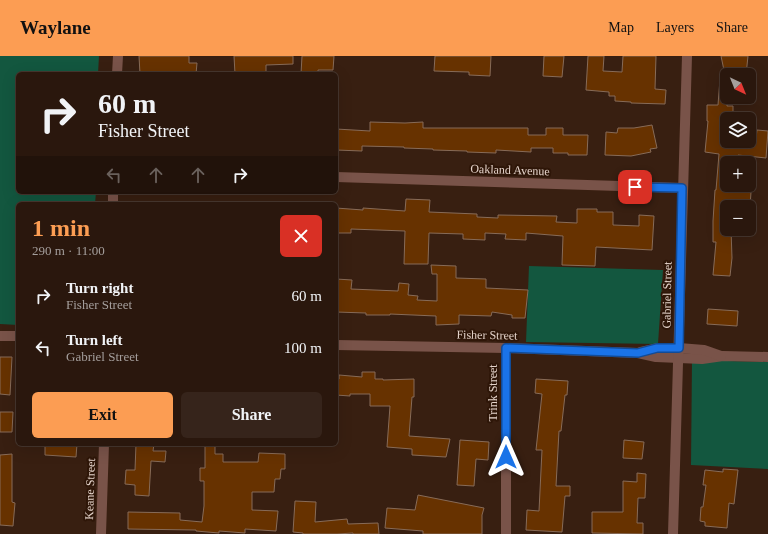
<!DOCTYPE html>
<meta charset="utf-8">
<style>
body{margin:0;font-family:"Times New Roman",serif;background:#36241b;color:#f1f3f6;height:100vh;display:flex;flex-direction:column;font-size:15px;white-space:nowrap}
*{box-sizing:border-box;margin:0}
p{font-size:13px;color:#a59f9d}
.icon{flex:none;width:22px;height:22px;fill:none;stroke:currentColor;stroke-width:2;stroke-linecap:round;stroke-linejoin:round}
.map{position:relative;flex:1;overflow:hidden}
.details{position:absolute;left:16px;top:146px;width:322px;height:244px;display:flex;flex-direction:column;background:#2a170d;border-radius:6px;box-shadow:0 4px 16px #0002,0 0 0 1px #46362e}
.details>*{flex:none}
.top-card{position:absolute;left:16px;top:16px;width:322px;height:122px;border-radius:6px;box-shadow:0 4px 16px #0002,0 0 0 1px #46362e;background:#2a170d;color:#f1f3f6;overflow:hidden}
.needle{width:26px;rotate:137deg}
.tools{position:absolute;left:720px;top:12px;display:grid;gap:8px}
.tools a{display:grid;place-items:center;width:36px;height:36px;border-radius:6px;background:#2a170d;box-shadow:0 4px 16px #0002,0 0 0 1px #46362e;font-size:20px}
.pin{position:absolute;display:grid;place-items:center;width:34px;height:34px;color:#fff;margin:-17px;border-radius:8px;box-shadow:0 2px 6px #0006}
.me{position:absolute;width:44px;margin:-22px;rotate:0deg;stroke-linejoin:round;filter:drop-shadow(0 0 3px #0008)}
.turn{display:flex;align-items:center;gap:14px;height:84px;padding:0 16px;font-size:18px}
.turn .icon{width:52px;height:52px;stroke-width:2.5}
.turn b{display:block;font-size:28px;line-height:34px}
.lanes{display:flex;align-items:center;height:38px;padding:0 16px;background:#0003;justify-content:center;gap:20px;direction:ltr}
.lanes .off{opacity:.35}
.round{display:grid;place-items:center;flex:none;width:42px;height:42px;border-radius:6px;background:#36241b}
.head{display:flex;align-items:center;justify-content:space-between;height:68px;padding:0 16px}
h1{font-size:24px;font-weight:700;line-height:30px;color:#fc9d53}
.action{display:flex;gap:8px;margin-top:auto;padding:8px 16px}
.action a{flex:1;height:46px;border-radius:6px;background:#fc9d53;color:#111;font-size:16px;font-weight:700;line-height:46px;text-align:center}
.action a+a{background:#36241b;color:#f1f3f6}
ul{padding:0;list-style:none}
li{display:flex;align-items:center;gap:12px;height:52px;padding:0 16px}
li div{flex:1}
li b{display:block;font-size:15px}
li em{font-style:normal}
header{display:flex;align-items:center;gap:24px;box-sizing:border-box;height:56px;padding:0 20px;background:#fc9d53;color:#111}
header strong{font-size:19px}
nav{display:flex;gap:22px;margin-inline-start:auto;font-size:14px}
.map>svg:first-child{display:block}
.green{fill:#13573f}
.building{fill:#673200;stroke:#876b58}
.lines{fill:none;stroke-linecap:round;stroke-linejoin:round}
.minor{stroke:#795349;stroke-width:10}
.tertiary{stroke:#795349;stroke-width:10}
.route-casing{stroke:#114b97;stroke-width:10}
.route{stroke:#1a73e8;stroke-width:7}
.labels{text-anchor:middle;dominant-baseline:central;stroke-width:4;stroke-linejoin:round;paint-order:stroke}
.street-label{font-size:12px;fill:#e5d4cb;stroke:#2e1608}
</style>
<header>
<strong>Waylane</strong>
<nav><a>Map</a><a>Layers</a><a>Share</a></nav>
</header>
<div class="map">
<svg width="768" height="478" viewBox="0 0 768 478">
<rect width="100%" height="100%" fill="#381f11"/>
<g class="green">
<polygon points="0,0 99,0 98,18 18,18 18,136 96,136 95,148 18,148 18,269 0,268"/>
<polygon points="529,210 663,214 658,288 526,286"/>
<polygon points="692,304 768,306 768,413 691,409"/>
</g>
<g class="building">
<polygon points="139,0 189,0 189,7 197,7 196,18 140,18"/>
<polygon points="234,0 293,0 293,8 266,9 266,18 235,18"/>
<polygon points="302,0 334,0 333,14 318,14 318,18 301,18"/>
<polygon points="435,0 491,0 490,20 469,19 469,16 434,15"/>
<polygon points="544,0 564,0 562,21 543,20"/>
<polygon points="588,0 604,0 603,15 622,16 623,0 656,0 655,33 666,34 665,48 631,47 631,46 615,45 615,40 609,40 609,36 586,34"/>
<polygon points="721,0 748,0 746,19 725,19"/>
<polygon points="720,23 727,23 727,50 733,50 733,63 727,63 727,85 749,85 749,82 756,82 757,74 768,75 766,102 738,99 737,107 727,107 727,135 751,136 750,151 727,151 727,173 731,173 732,202 730,220 713,219 716,186 713,186 713,165 715,134 716,134 719,98 705,96 708,65 707,65 707,49 718,49"/>
<polygon points="370,66 405,67 423,66 423,72 528,72 528,79 546,79 546,72 563,72 563,79 588,79 587,99 568,99 568,97 553,97 553,92 531,92 531,96 496,94 496,97 467,96 467,95 433,94 433,93 404,92 404,91 362,90 362,95 336,94 336,73 370,75"/>
<polygon points="652,69 657,92 650,93 651,96 631,100 605,99 606,76 617,77 618,72 634,72"/>
<polygon points="406,143 430,144 429,156 477,158 477,161 498,162 498,159 557,160 556,166 577,167 577,153 597,153 597,156 613,156 613,169 639,170 639,159 654,160 652,194 596,191 595,210 562,209 563,180 526,177 526,184 505,183 506,178 485,177 485,184 463,183 463,178 429,177 428,208 404,208 405,175 351,173 351,177 336,177 336,152 363,154 363,152 405,155"/>
<polygon points="431,209 456,210 456,222 486,223 486,232 528,234 525,262 512,262 512,259 492,256 491,260 459,259 459,268 436,269 436,260 390,258 390,259 366,259 366,257 336,256 336,223 352,224 351,233 398,235 399,227 409,228 408,239 418,240 417,244 437,245 437,218 432,218"/>
<polygon points="708,253 738,255 737,270 707,268"/>
<polygon points="0,301 12,301 10,339 0,338"/>
<polygon points="362,316 375,316 375,323 383,323 383,324 414,323 414,341 412,341 409,380 450,383 446,401 412,399 412,393 387,391 390,350 370,350 370,338 350,338 350,340 336,339 336,322 339,323 339,319 362,321"/>
<polygon points="536,323 568,325 567,339 565,339 561,375 559,375 556,430 570,430 570,440 565,440 562,476 526,474 527,454 539,455 542,394 536,394 542,338 535,337"/>
<polygon points="0,356 13,356 12,376 0,376"/>
<polygon points="460,384 489,386 488,404 476,403 474,430 457,429"/>
<polygon points="624,384 644,386 642,403 623,402"/>
<polygon points="45,388 77,388 76,401 45,399"/>
<polygon points="136,388 154,388 153,395 166,395 165,406 151,405 149,440 135,439 135,429 125,428 126,414 135,414"/>
<polygon points="205,388 215,388 215,398 223,398 223,406 258,406 259,397 285,398 285,413 281,413 280,423 275,423 274,436 252,436 252,454 278,455 276,475 245,473 245,477 219,475 219,477 196,475 196,474 128,473 128,456 180,457 180,464 202,466 204,450 204,425 200,425 200,412 205,412"/>
<polygon points="12,398 12,446 15,447 13,470 0,469 0,399"/>
<polygon points="723,413 738,414 734,448 729,447 727,472 705,470 705,466 700,465 701,451 703,451 706,429 703,429 705,414 723,416"/>
<polygon points="637,417 646,418 645,442 638,442 637,467 643,467 643,478 592,477 592,456 623,456 623,425 637,426"/>
<polygon points="418,439 484,452 482,459 482,478 423,478 423,475 385,472 387,452 415,454"/>
<polygon points="295,445 316,446 315,466 347,463 348,468 378,467 379,478 353,478 353,477 337,478 303,478 303,477 293,476"/>
</g>
<g class="lines">
<g class="minor">
<polyline points="117,18 118,0"/>
<polyline points="336,121 683,132"/>
<polyline points="113,148 113,136"/>
<polyline points="0,280 18,280"/>
<polyline points="336,289 506,292 638,297 656,301 702,303 723,300 768,301"/>
<polyline points="506,292 506,478"/>
<polyline points="640,296 657,292 679,292 704,294 721,300"/>
<polyline points="101,478 104,388"/>
</g>
<polyline class="tertiary" points="673,478 687,0"/>
</g>
<g class="lines">
<defs>
<polyline id="route" points="506,401 506,292 638,297 657,292 679,292 682,132 635,131"/>
</defs>
<use href="#route" class="route-casing"/>
<use href="#route" class="route"/>
</g>
<g class="labels">
<g class="street-label">
<text transform="translate(510 114) rotate(2)">Oakland Avenue</text>
<text transform="translate(667 239) rotate(-89)">Gabriel Street</text>
<text transform="translate(487 279) rotate(1)">Fisher Street</text>
<text transform="translate(493 337) rotate(-90)">Trink Street</text>
<text transform="translate(90 433) rotate(-88)">Keane Street</text>
</g>
</g>
</svg>
<div class="tools">
<a><svg class="needle" viewBox="-14 -14 28 28"><path d="M0-13l5 13h-10z" fill="#e53935"/><path d="M0 13l5-13h-10z" fill="#a59f9d"/></svg></a>
<a><svg class="icon" aria-label="layers" viewBox="0 0 24 24"><path d="M12 4l9 5-9 5-9-5zM3 14l9 5 9-5"/></svg></a>
<a>+</a>
<a>−</a>
</div>
<div class="pin" style="left:635px;top:131px;background:#d93025"><svg class="icon" aria-label="arrive" viewBox="0 0 24 24"><path d="M6 21V4h12l-3 4 3 4H6"/></svg></div>
<svg class="me" style="left:506px;top:401px" viewBox="-20 -20 40 40"><path d="M0-17L14 15 0 8-14 15z" fill="#1a73e8" stroke="#fff" stroke-width="4"/></svg>
<div class="top-card">
<div class="turn"><svg class="icon" aria-label="right" viewBox="0 0 24 24"><path d="M7 20v-9h11M14 6l5 5-5 5"/></svg><div><b>60 m</b>Fisher Street</div></div>
<div class="lanes"><svg class="icon off" aria-label="left" viewBox="0 0 24 24"><path d="M17 20v-9H6M10 6l-5 5 5 5"/></svg><svg class="icon off" aria-label="ahead" viewBox="0 0 24 24"><path d="M12 20V5M6 11l6-6 6 6"/></svg><svg class="icon off" aria-label="ahead" viewBox="0 0 24 24"><path d="M12 20V5M6 11l6-6 6 6"/></svg><svg class="icon" aria-label="right" viewBox="0 0 24 24"><path d="M7 20v-9h11M14 6l5 5-5 5"/></svg></div>
</div>
<section class="details">
<div class="head"><div><h1>1 min</h1><p>290 m · 11:00</p></div><a class="round" style="background:#d93025;color:#fff"><svg class="icon" aria-label="close" viewBox="0 0 24 24"><path d="M6 6l12 12M18 6L6 18"/></svg></a></div>
<ul>
<li><svg class="icon" aria-label="right" viewBox="0 0 24 24"><path d="M7 20v-9h11M14 6l5 5-5 5"/></svg><div><b>Turn right</b><p>Fisher Street</p></div><em>60 m</em></li>
<li><svg class="icon" aria-label="left" viewBox="0 0 24 24"><path d="M17 20v-9H6M10 6l-5 5 5 5"/></svg><div><b>Turn left</b><p>Gabriel Street</p></div><em>100 m</em></li>
</ul>
<div class="action"><a>Exit</a><a>Share</a></div>
</section>
</div>
